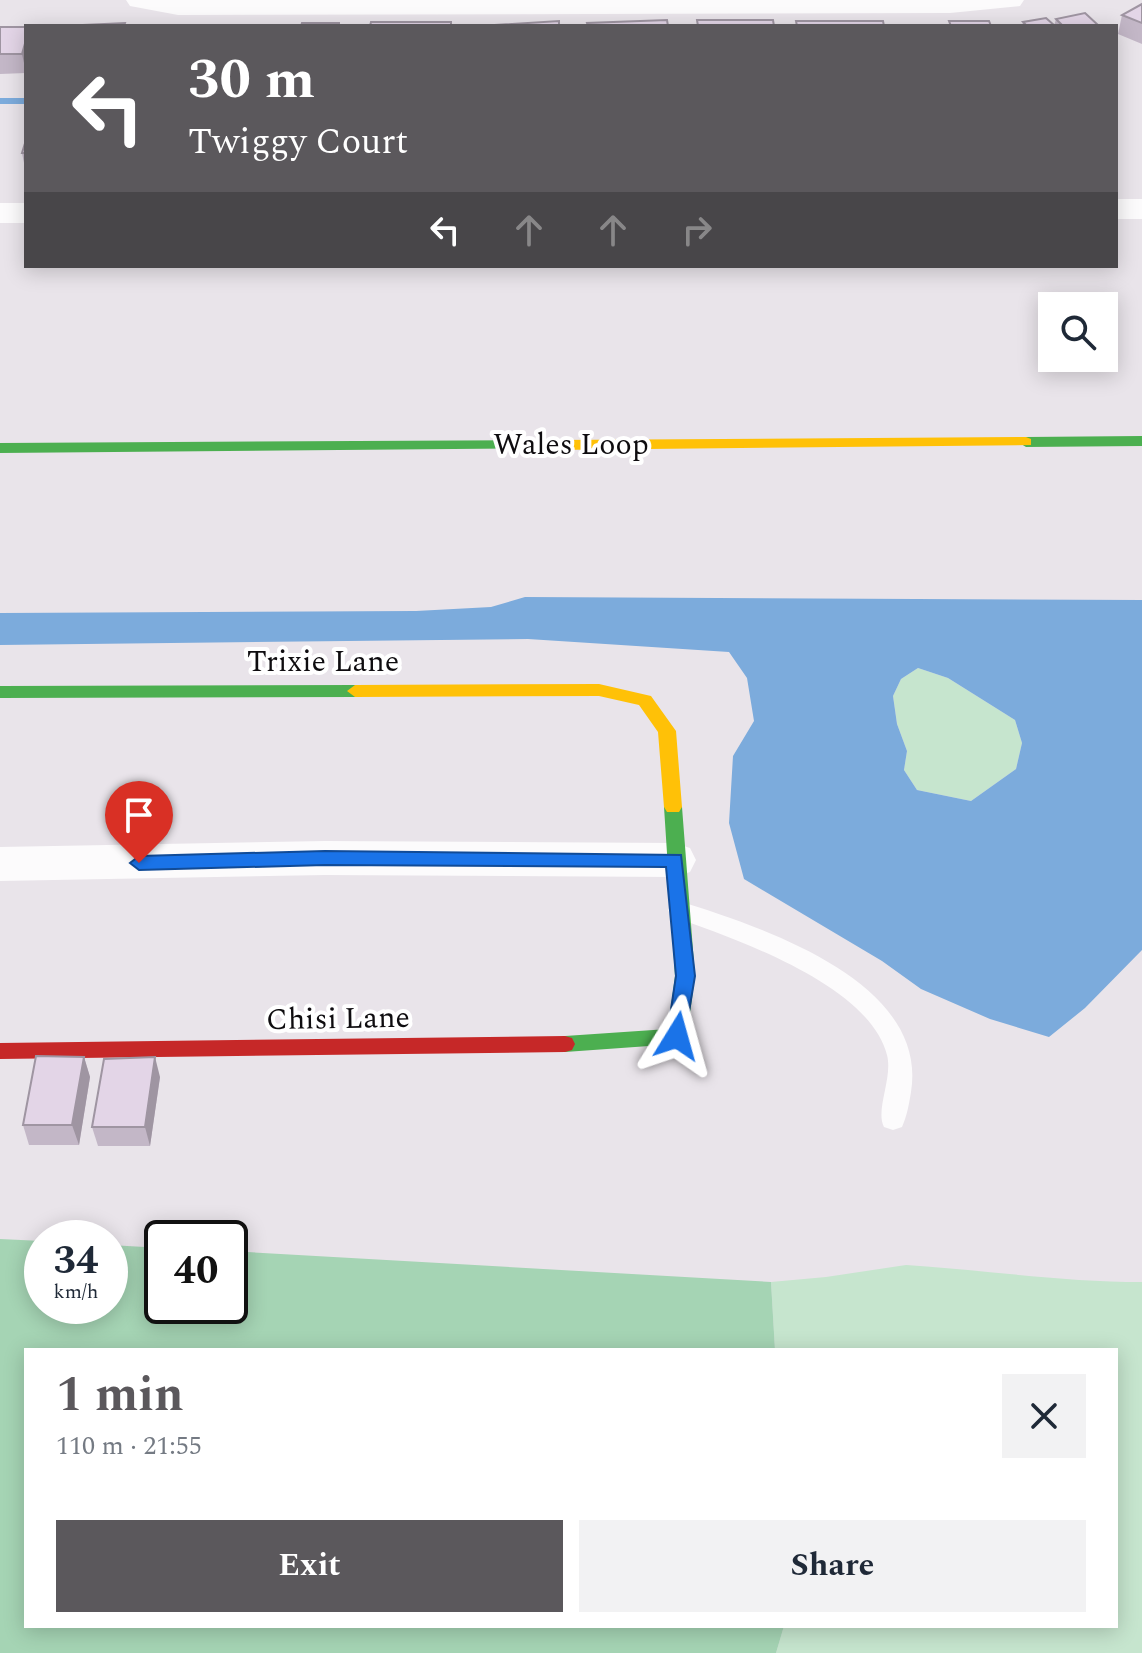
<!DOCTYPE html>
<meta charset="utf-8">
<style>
body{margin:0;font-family:Spectral,serif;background:#f2f2f3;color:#1f2937;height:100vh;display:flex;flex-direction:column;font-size:30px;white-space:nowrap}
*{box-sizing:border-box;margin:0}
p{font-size:26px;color:#747a83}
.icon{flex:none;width:44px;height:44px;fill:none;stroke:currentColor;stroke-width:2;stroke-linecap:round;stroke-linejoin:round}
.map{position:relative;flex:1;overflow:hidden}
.drawer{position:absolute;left:24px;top:1348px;width:1094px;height:280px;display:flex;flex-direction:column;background:#fff;border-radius:0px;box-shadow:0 4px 20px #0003}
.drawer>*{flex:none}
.guide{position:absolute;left:24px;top:24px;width:1094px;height:244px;border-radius:0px;box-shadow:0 4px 20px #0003;background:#5b585c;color:#fff;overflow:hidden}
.buttons{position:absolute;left:1038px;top:292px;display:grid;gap:16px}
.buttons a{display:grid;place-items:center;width:80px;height:80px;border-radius:0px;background:#fff;box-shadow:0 4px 20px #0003;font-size:40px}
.speed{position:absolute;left:24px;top:1220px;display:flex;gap:16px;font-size:40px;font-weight:700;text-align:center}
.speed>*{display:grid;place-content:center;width:104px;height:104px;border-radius:50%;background:#fff;box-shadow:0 4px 20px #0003;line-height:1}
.speed small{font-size:20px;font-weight:400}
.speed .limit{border:4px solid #111;border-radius:12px;background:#fff;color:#111}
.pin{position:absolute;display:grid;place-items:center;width:68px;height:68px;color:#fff;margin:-82px -34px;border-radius:50% 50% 50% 0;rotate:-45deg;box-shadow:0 0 8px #0007}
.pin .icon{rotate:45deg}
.me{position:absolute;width:88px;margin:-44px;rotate:8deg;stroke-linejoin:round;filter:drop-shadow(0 0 6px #0008)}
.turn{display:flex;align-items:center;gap:28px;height:168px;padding:0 32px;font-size:36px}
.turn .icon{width:104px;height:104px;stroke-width:2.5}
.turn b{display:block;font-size:56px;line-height:68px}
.lanes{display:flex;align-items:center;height:76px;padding:0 32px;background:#0003;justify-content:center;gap:40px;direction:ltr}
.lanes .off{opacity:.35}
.round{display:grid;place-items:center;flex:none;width:84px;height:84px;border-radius:0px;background:#f2f2f3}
.overview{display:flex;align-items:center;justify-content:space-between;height:136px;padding:0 32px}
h1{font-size:48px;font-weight:700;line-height:60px;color:#5b585c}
.action{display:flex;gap:16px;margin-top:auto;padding:16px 32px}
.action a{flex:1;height:92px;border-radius:0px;background:#5b585c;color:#fff;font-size:32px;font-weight:700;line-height:92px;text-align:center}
.action a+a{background:#f2f2f3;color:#1f2937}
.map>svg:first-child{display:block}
.green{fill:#c6e5ce}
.forest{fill:#a5d4b4}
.water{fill:#7cabdc;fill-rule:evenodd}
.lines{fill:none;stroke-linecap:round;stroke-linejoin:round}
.stream{fill:#7cabdc;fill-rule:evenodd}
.lane{fill:#fcfbfc;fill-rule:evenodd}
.street{fill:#fcfbfc;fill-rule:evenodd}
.fast{fill:#4caf50;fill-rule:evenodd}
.slow{fill:#ffc107;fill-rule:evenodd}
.jam{fill:#c62828;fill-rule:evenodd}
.wall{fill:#c3b7c7}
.shaded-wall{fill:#9f95a2}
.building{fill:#e3d5e7;stroke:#9f95a2;stroke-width:2}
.route{fill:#1a73e8;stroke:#114b97;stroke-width:2}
.labels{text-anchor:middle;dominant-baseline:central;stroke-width:8;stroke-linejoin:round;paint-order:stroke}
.street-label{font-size:30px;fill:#0e0c0f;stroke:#fff}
</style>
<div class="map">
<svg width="1142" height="1653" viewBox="0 0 1142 1653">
<rect width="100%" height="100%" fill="#e9e4ea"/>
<g class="green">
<polygon points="918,668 948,678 1015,720 1022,743 1016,769 971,801 917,790 904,770 907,751 897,724 893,696 901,679"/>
<path d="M906,1265C985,1270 1063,1282 1142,1282V1653H776L784,1626H1116V1350H775L771,1282L826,1277Z"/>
</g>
<polygon class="forest" points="0,1239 42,1241 42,1306 110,1306 110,1245 162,1248 162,1306 230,1306 230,1251 771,1282 775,1350 26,1350 26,1626 784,1626 776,1653 0,1653"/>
<path class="water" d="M525,597L1142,600V950L1085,1008L1049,1037L990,1019L921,989L882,961L744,879L729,823L733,756L754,721L747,678L729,652L528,639L0,645V613L416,611L491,607ZM918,668L948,678L1015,720L1022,743L1016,769L971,801L917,790L904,770L907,751L897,724L893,696L901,679Z"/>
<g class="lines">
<rect class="stream" x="0" y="98" width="26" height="6"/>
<path class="lane" d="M679,901C761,927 929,981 911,1092C909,1104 907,1116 902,1127L893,1130L884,1127C875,1110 893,1078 887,1055C869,984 733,938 671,916L668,910L671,904Z"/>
<g class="street">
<polygon points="126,0 1024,0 1020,6 950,13 178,15 130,6"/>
<rect x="1116" y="199" width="26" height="20"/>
<rect x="0" y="203" width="26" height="20"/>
<polygon points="325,841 674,843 690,848 696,860 690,872 674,877 325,875 0,881 0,847"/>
</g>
<g class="fast">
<polygon points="1142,436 1142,446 1026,447 1018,442 1026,437"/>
<polygon points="554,440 559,442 559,448 0,453 0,443"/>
<polygon points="355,685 363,691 355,697 0,698 0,686"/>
<polygon points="673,800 682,807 695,976 687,1036 684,1042 677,1044 565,1052 558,1050 555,1044 558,1038 565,1036 668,1029 675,976 664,807"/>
</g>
<g class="slow">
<polygon points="1026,437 1031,439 1031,445 554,450 546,445 554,440"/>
<polygon points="599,684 651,696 676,731 682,807 679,812 667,812 664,807 658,732 639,705 599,696 355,697 347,691 355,685"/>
</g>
<polygon class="jam" points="565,1036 572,1038 575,1044 572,1050 565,1052 0,1059 0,1043"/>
</g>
<g class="wall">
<polygon points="1142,4 1142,44 1118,34 1122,15"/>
<polygon points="1056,19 1099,26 1022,26 1023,22 1054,26"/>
<polygon points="0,27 26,27 26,73 0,74"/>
<polygon points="26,140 26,173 22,153"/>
<polygon points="84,1057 90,1077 79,1145 29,1145 23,1125"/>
<polygon points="160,1077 150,1146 98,1146 92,1127"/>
</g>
<g class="shaded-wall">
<polygon points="26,40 26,72 22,54"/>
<polygon points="84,1057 90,1077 79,1145 72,1125"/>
<polygon points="155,1057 160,1077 150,1146 145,1127"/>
</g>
<g class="building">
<polygon points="1142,4 1142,23 1122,15"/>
<polygon points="1085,13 1099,26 1063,26 1056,19"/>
<polygon points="1046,18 1055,26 1027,26 1023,22"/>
<polygon points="667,20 668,26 588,26 587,23"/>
<polygon points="697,20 773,20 774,26 698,26"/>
<polygon points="559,21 559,26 479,26"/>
<polygon points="796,21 883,21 884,26 797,26"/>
<polygon points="949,21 989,21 991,26 951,26"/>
<polygon points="371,22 451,22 451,26 370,26"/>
<polygon points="125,23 124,26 61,26"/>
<polygon points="302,23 339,23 339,26 301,26"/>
<polygon points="0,27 26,27 26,40 22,54 0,54"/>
<polygon points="26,140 26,153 22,153"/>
<polygon points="36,1056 84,1057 72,1125 23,1125"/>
<polygon points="155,1057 145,1127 92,1127 104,1059"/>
</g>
<polygon class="route" points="325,851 681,855 695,976 684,1041 670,1041 667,1036 676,976 666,867 325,865 139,870 130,863 139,856"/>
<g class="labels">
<g class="street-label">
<text x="571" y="445">Wales Loop</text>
<text x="323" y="662">Trixie Lane</text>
<text transform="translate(338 1019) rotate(-1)">Chisi Lane</text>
</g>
</g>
</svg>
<div class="buttons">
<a><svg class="icon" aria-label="search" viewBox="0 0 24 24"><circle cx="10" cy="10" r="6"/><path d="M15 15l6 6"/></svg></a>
</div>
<div class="speed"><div>34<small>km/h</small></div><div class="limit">40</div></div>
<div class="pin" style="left:139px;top:863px;background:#d93025"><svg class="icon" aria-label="arrive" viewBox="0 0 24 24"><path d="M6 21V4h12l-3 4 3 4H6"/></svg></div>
<svg class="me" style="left:677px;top:1036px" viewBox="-20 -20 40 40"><path d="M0-17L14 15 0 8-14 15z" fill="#1a73e8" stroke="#fff" stroke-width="4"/></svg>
<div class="guide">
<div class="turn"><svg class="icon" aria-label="left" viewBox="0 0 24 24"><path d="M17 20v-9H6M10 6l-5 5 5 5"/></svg><div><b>30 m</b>Twiggy Court</div></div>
<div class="lanes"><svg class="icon" aria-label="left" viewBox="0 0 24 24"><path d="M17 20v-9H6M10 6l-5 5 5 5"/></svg><svg class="icon off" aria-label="ahead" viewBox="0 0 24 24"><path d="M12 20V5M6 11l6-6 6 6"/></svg><svg class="icon off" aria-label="ahead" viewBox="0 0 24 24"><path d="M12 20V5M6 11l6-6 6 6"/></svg><svg class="icon off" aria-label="right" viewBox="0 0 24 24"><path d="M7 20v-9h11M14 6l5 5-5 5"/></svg></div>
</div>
<section class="drawer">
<div class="overview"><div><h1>1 min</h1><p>110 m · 21:55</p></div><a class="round"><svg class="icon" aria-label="close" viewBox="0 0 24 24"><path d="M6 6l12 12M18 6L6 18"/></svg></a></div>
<div class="action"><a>Exit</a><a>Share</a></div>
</section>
</div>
